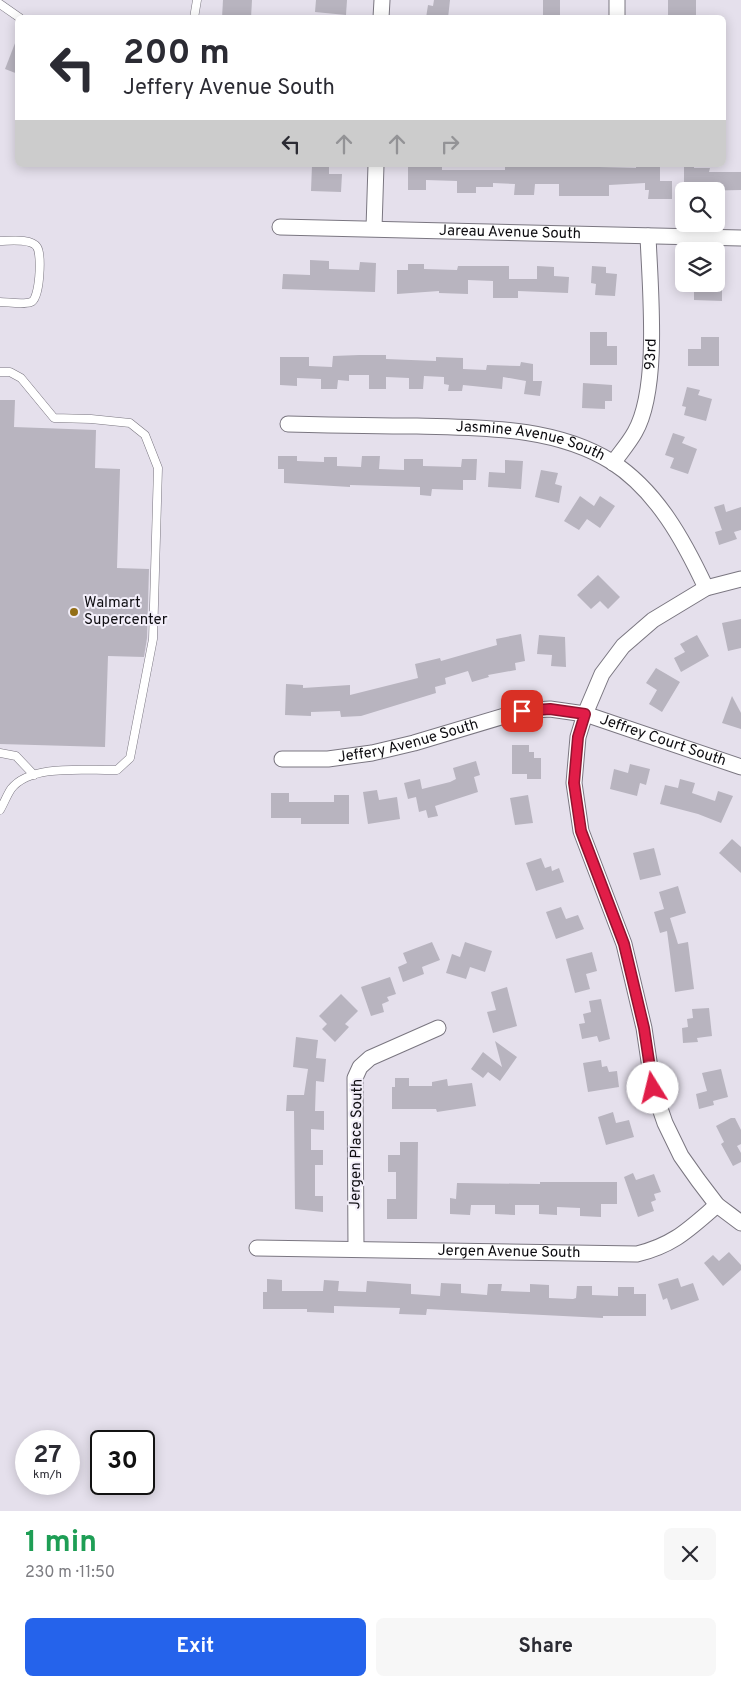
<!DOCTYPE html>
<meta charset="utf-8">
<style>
body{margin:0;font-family:Overpass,sans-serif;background:#f7f7f7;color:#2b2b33;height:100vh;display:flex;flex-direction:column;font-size:19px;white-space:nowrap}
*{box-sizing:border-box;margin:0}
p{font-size:16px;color:#7c7c81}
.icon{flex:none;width:28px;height:28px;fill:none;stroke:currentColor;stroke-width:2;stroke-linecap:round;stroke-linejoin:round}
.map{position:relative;height:1511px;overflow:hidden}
.panel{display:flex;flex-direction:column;background:#fff;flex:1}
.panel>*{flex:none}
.top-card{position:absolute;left:15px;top:15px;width:711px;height:152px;border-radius:8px;box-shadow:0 2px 12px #0003;background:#fff;color:#2b2b33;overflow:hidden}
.fabs{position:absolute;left:675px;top:182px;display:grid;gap:10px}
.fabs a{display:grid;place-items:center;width:50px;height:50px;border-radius:8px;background:#fff;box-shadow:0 2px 12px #0003;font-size:25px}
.speed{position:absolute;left:15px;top:1430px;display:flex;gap:10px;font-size:25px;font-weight:700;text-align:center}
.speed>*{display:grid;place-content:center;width:65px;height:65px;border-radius:50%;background:#fff;box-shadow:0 2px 12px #0003;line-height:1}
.speed small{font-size:12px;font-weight:400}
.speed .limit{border:2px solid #111;border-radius:8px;background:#fff;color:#111}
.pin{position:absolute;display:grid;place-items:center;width:42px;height:42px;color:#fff;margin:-21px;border-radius:10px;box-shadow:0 2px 8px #0006}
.me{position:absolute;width:55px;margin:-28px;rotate:351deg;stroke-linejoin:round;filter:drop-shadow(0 0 4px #0008)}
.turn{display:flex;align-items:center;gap:18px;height:105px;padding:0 25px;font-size:22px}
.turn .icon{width:65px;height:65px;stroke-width:2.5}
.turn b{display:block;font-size:35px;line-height:42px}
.lanes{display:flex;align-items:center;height:48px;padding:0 25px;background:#0003;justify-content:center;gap:25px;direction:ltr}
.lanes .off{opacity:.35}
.round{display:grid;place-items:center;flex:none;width:52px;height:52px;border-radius:8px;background:#f7f7f7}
.overview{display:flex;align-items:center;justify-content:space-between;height:85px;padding:0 25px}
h1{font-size:30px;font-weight:700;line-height:38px;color:#1e9e55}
.button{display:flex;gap:10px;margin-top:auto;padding:10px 25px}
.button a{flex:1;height:58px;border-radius:8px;background:#2563eb;color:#fff;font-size:20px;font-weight:700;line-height:58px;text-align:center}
.button a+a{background:#f7f7f7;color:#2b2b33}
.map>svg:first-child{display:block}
.building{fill:#b8b4bf}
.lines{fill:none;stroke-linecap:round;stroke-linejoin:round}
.lane-casing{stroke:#7a7680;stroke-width:9}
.street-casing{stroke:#7a7680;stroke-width:17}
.lane{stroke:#fff;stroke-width:8}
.street{stroke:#fff;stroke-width:15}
.route-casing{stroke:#92132f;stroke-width:12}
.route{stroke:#e11d48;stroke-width:9}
.poi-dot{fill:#936e16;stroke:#f2eef9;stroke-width:2}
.labels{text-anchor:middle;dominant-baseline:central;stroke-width:4;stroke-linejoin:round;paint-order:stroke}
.street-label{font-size:15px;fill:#0e0d11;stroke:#f2eef9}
.poi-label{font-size:15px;fill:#0e0d11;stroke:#f2eef9;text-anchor:start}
</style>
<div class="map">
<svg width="741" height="1511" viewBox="0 0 741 1511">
<rect width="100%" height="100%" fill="#e5e0ec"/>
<g class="building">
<polygon points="223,0 252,0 251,18 222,18"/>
<polygon points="316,0 347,0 346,15 315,12"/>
<polygon points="434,0 450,0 448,18 426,18 428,5 433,6"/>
<rect x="543" y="0" width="17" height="18"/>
<rect x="668" y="0" width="28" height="17"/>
<polygon points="17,38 18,38 18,74 5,69"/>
<polygon points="312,165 329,165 329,174 342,174 341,192 311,191"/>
<polygon points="408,165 442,165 442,170 505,170 505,165 599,165 599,167 636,168 636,165 660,166 660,181 672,181 672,199 648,199 649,190 645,190 645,183 609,185 609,196 559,196 559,184 535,184 534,195 514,195 515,184 493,183 493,187 476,187 476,193 457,193 457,181 426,180 426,190 408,190"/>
<polygon points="684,165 694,165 694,168 710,168 709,172 741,172 741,190 695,191 695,188 684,188"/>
<polygon points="310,260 329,261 329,269 359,270 360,262 376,263 375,292 282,289 283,274 310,275"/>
<polygon points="408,264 424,264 424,269 457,270 458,266 509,266 509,279 537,279 537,266 554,267 554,276 569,277 568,293 518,291 518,298 493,298 493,281 468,280 468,294 439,293 439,291 397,294 397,270 408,270"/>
<polygon points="592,266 606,267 606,273 617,274 615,296 595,295 596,284 591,283"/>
<polygon points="694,284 722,284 722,301 694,300"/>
<polygon points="590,332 607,332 607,346 617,346 617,365 590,365"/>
<polygon points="701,337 719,337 719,366 688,366 688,349 701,349"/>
<polygon points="359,355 386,355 386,359 436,361 436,357 463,358 463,369 486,370 487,365 520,366 521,362 533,364 533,381 542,381 540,396 524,394 526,381 503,377 502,389 463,385 462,391 448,391 449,385 444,384 444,377 424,376 423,389 409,389 409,378 386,377 386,389 369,389 369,375 349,375 349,381 338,380 337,389 321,389 321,379 297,378 297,386 280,385 280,357 309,357 309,366 332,367 333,356"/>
<polygon points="583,383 612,385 612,401 605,401 605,409 582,408"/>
<polygon points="687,387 700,390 698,395 712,399 706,421 684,415 686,407 682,406"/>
<polygon points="0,400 15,400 14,427 96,430 95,468 120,469 117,568 149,569 147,638 144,657 108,656 105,747 0,744"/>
<polygon points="673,433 685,437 682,443 697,449 688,474 670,468 674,458 665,455"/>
<polygon points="278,456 297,456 297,461 324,462 324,457 337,457 337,466 361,467 362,456 380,456 379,469 404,470 404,459 423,459 423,466 461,467 462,459 477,459 476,480 463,480 463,490 432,489 431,496 420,495 420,487 350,485 350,487 284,483 284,469 278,469"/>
<polygon points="505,460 523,461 521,489 488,487 489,472 505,473"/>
<polygon points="541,470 558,473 555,484 562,486 559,503 535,497"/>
<polygon points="580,496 594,506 600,496 615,506 600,528 587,519 579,530 564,521"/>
<polygon points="724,504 726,512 741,507 741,530 734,532 737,539 719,545 715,532 722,530 714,507"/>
<polygon points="598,575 620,597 608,609 600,601 591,609 577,595"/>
<polygon points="741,619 741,648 728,651 722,623"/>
<polygon points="521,634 525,661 515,663 516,670 488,675 489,677 472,682 468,671 445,678 446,684 435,687 436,693 361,716 341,717 340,711 311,712 311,716 285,715 286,684 303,685 303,688 350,685 350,695 418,678 415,664 440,658 441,661 497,645 496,639"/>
<polygon points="539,635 565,637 566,667 551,666 552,655 537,654"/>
<polygon points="697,635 709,656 681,672 674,658 685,652 680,644"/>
<polygon points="656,668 680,682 662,712 649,704 657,690 646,683"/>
<polygon points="732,696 741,713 741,729 722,723"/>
<polygon points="512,745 529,745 529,752 534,752 534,758 541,758 541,779 527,779 527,774 512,774"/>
<polygon points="476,761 480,775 474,777 478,792 435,806 438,816 428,818 426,810 419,812 416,797 408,799 404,783 420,779 422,789 450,782 456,779 453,768"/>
<polygon points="630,764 650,769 646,785 640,783 637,796 610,789 614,769 628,773"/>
<polygon points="680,779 695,783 692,793 715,801 718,791 733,796 721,823 698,814 660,804 665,785 678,788"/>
<polygon points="377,790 379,800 397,797 400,819 368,824 363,792"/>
<polygon points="271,793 289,793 289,802 334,802 334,795 349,795 349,824 301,824 301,818 271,818"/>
<polygon points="528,795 533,823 515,825 510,798"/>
<polygon points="732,839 741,847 741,873 719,853"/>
<polygon points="654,848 661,875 640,880 633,853"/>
<polygon points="541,858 545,868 551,866 552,871 559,868 564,882 536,891 526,863"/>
<polygon points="678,886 686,913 670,918 678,944 688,942 694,989 675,992 667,931 660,933 654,912 664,909 659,892"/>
<polygon points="561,907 566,919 578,915 584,929 556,939 546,912"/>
<polygon points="432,942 440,960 422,967 424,974 403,982 398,967 407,963 403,953"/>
<polygon points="465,942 492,951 485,972 470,967 466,979 446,973 452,954 460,957"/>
<polygon points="592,952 597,971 586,974 590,989 575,993 566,959"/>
<polygon points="390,977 396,994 387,997 389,1001 382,1004 384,1012 371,1016 361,987"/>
<polygon points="507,987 517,1026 493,1033 487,1012 496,1010 491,992"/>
<polygon points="341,994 358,1011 345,1024 349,1027 335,1042 322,1029 327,1024 319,1016"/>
<polygon points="601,999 610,1039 599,1042 597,1036 582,1039 579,1024 585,1023 583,1014 591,1012 589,1001"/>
<polygon points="709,1008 712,1036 697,1038 698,1042 683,1043 682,1028 688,1027 687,1019 693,1018 692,1009"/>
<polygon points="296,1037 318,1040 316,1058 326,1059 324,1082 316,1081 315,1111 324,1111 324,1130 311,1129 311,1150 323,1150 323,1165 315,1165 315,1196 323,1196 323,1212 295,1209 294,1111 286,1111 287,1095 304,1095 308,1069 293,1067"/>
<polygon points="495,1041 517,1057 500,1081 488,1072 483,1078 471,1069 483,1052 502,1067"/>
<polygon points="601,1060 602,1067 607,1066 609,1072 617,1071 619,1087 588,1092 583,1063"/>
<polygon points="721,1069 728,1097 713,1101 714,1105 699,1109 696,1094 707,1091 702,1073"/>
<polygon points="395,1078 409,1078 409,1086 432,1086 432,1082 447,1079 448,1086 472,1083 476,1106 437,1112 436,1109 392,1109 392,1087 395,1087"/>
<polygon points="613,1112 616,1123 629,1120 634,1137 606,1145 598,1117"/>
<polygon points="731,1118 735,1118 741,1130 741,1144 737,1146 741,1153 741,1162 733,1166 721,1144 724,1142 716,1126"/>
<polygon points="400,1142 418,1142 417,1219 387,1219 387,1199 396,1199 396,1172 388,1172 388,1155 400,1155"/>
<polygon points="633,1173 636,1180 654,1174 661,1192 654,1194 656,1200 651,1202 654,1211 638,1217 624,1177"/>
<polygon points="540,1182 617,1182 617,1204 601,1204 601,1217 580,1216 580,1208 557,1207 557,1215 539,1214 539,1205 515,1205 515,1215 495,1214 495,1205 471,1205 470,1215 450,1214 450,1198 456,1199 457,1183 540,1184"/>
<polygon points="729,1252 741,1265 741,1270 723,1286 704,1263 713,1255 719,1261"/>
<polygon points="678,1278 681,1287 693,1283 699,1300 671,1310 667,1298 663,1300 658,1284"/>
<polygon points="267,1279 282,1280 282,1291 323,1291 324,1280 339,1281 338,1291 366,1292 367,1281 411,1284 411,1294 440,1296 441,1283 461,1284 461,1293 487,1295 488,1284 502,1284 501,1291 530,1292 530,1284 549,1285 549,1298 573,1299 576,1298 577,1286 592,1286 592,1295 618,1296 618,1287 634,1287 634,1294 646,1294 646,1316 603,1316 603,1318 427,1309 426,1315 399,1314 400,1308 334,1306 334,1313 307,1312 307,1309 263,1309 263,1292 267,1292"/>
</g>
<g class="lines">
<defs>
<g id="lane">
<polyline points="0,4 20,18"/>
<polyline points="194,18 197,0"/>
<path d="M0,241C10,241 31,238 37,247C42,255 40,299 31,302C23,305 8,302 0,302"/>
<path d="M0,372H10L21,378L54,418L91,419L130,423L145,435L158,468L153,639L130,758L117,770C88,771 31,763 11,789C7,795 4,803 0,810"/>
<polyline points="0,753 16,756 34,775"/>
</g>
<g id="street">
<polyline points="381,18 382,0"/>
<polyline points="617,18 617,0"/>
<path id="s1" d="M280,227L741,238"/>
<polyline points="374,228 376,165"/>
<path id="s2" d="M288,424C331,425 374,426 417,426C482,428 554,426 612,462C657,491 684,541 706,588"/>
<path id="s3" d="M613,463C620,453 629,443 635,432C660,388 650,288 648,236"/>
<polyline points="741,579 706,588 653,620 623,646 602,674 585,714 578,737 574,783 581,831 624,944 644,1028 653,1088 665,1123 681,1156 698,1180 717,1205 741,1223"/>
<path id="s4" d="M282,759H328L372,753L414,743L521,711L550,709L585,714L741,767"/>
<path id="s5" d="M257,1248L637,1254C674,1245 689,1229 717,1205"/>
<polyline points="356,1249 355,1078 360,1067 370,1058 438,1028"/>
</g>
</defs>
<use href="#lane" class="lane-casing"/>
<use href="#street" class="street-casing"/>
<use href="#lane" class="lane"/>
<use href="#street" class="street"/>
</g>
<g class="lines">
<defs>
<polyline id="route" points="522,711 550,709 585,714 578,737 574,783 581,831 624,944 644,1028 653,1088"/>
</defs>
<use href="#route" class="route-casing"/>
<use href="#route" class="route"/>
</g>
<circle class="poi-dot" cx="74" cy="612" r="5"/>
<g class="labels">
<g class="street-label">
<text stroke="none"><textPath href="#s1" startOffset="230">Jareau Avenue South</textPath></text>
<text stroke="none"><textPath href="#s3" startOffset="118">93rd</textPath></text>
<text stroke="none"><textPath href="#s2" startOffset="244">Jasmine Avenue South</textPath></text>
<text stroke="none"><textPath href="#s4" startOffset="128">Jeffery Avenue South</textPath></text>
<text stroke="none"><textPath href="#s4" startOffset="392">Jeffrey Court South</textPath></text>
<text transform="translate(357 1144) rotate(-89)">Jergen Place South</text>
<text stroke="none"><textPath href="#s5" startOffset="252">Jergen Avenue South</textPath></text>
</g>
<g class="poi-label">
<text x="84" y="603">Walmart<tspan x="84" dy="17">Supercenter</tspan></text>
</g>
</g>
</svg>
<div class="fabs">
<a><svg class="icon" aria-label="search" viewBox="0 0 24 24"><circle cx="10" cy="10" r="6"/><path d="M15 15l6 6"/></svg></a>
<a><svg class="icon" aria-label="layers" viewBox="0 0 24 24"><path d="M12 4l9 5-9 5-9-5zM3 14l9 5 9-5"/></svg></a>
</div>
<div class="speed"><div>27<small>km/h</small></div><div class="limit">30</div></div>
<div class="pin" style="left:522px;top:711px;background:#d93025"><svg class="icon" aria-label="arrive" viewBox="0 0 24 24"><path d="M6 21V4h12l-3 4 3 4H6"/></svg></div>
<svg class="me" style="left:653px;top:1088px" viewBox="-20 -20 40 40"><circle r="19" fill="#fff"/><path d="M0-13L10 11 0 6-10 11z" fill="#e11d48"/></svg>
<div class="top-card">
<div class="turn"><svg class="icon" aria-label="left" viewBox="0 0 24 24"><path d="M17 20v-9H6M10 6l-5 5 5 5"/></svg><div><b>200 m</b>Jeffery Avenue South</div></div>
<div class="lanes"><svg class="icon" aria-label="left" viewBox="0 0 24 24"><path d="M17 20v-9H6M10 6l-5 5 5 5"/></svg><svg class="icon off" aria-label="ahead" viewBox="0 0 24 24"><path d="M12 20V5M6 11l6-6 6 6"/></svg><svg class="icon off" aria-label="ahead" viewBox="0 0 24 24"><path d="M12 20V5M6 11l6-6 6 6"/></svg><svg class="icon off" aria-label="right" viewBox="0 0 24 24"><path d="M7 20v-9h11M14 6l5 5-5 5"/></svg></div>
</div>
</div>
<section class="panel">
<div class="overview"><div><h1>1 min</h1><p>230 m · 11:50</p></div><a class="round"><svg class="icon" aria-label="close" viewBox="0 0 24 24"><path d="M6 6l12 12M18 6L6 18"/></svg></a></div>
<div class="button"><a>Exit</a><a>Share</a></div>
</section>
